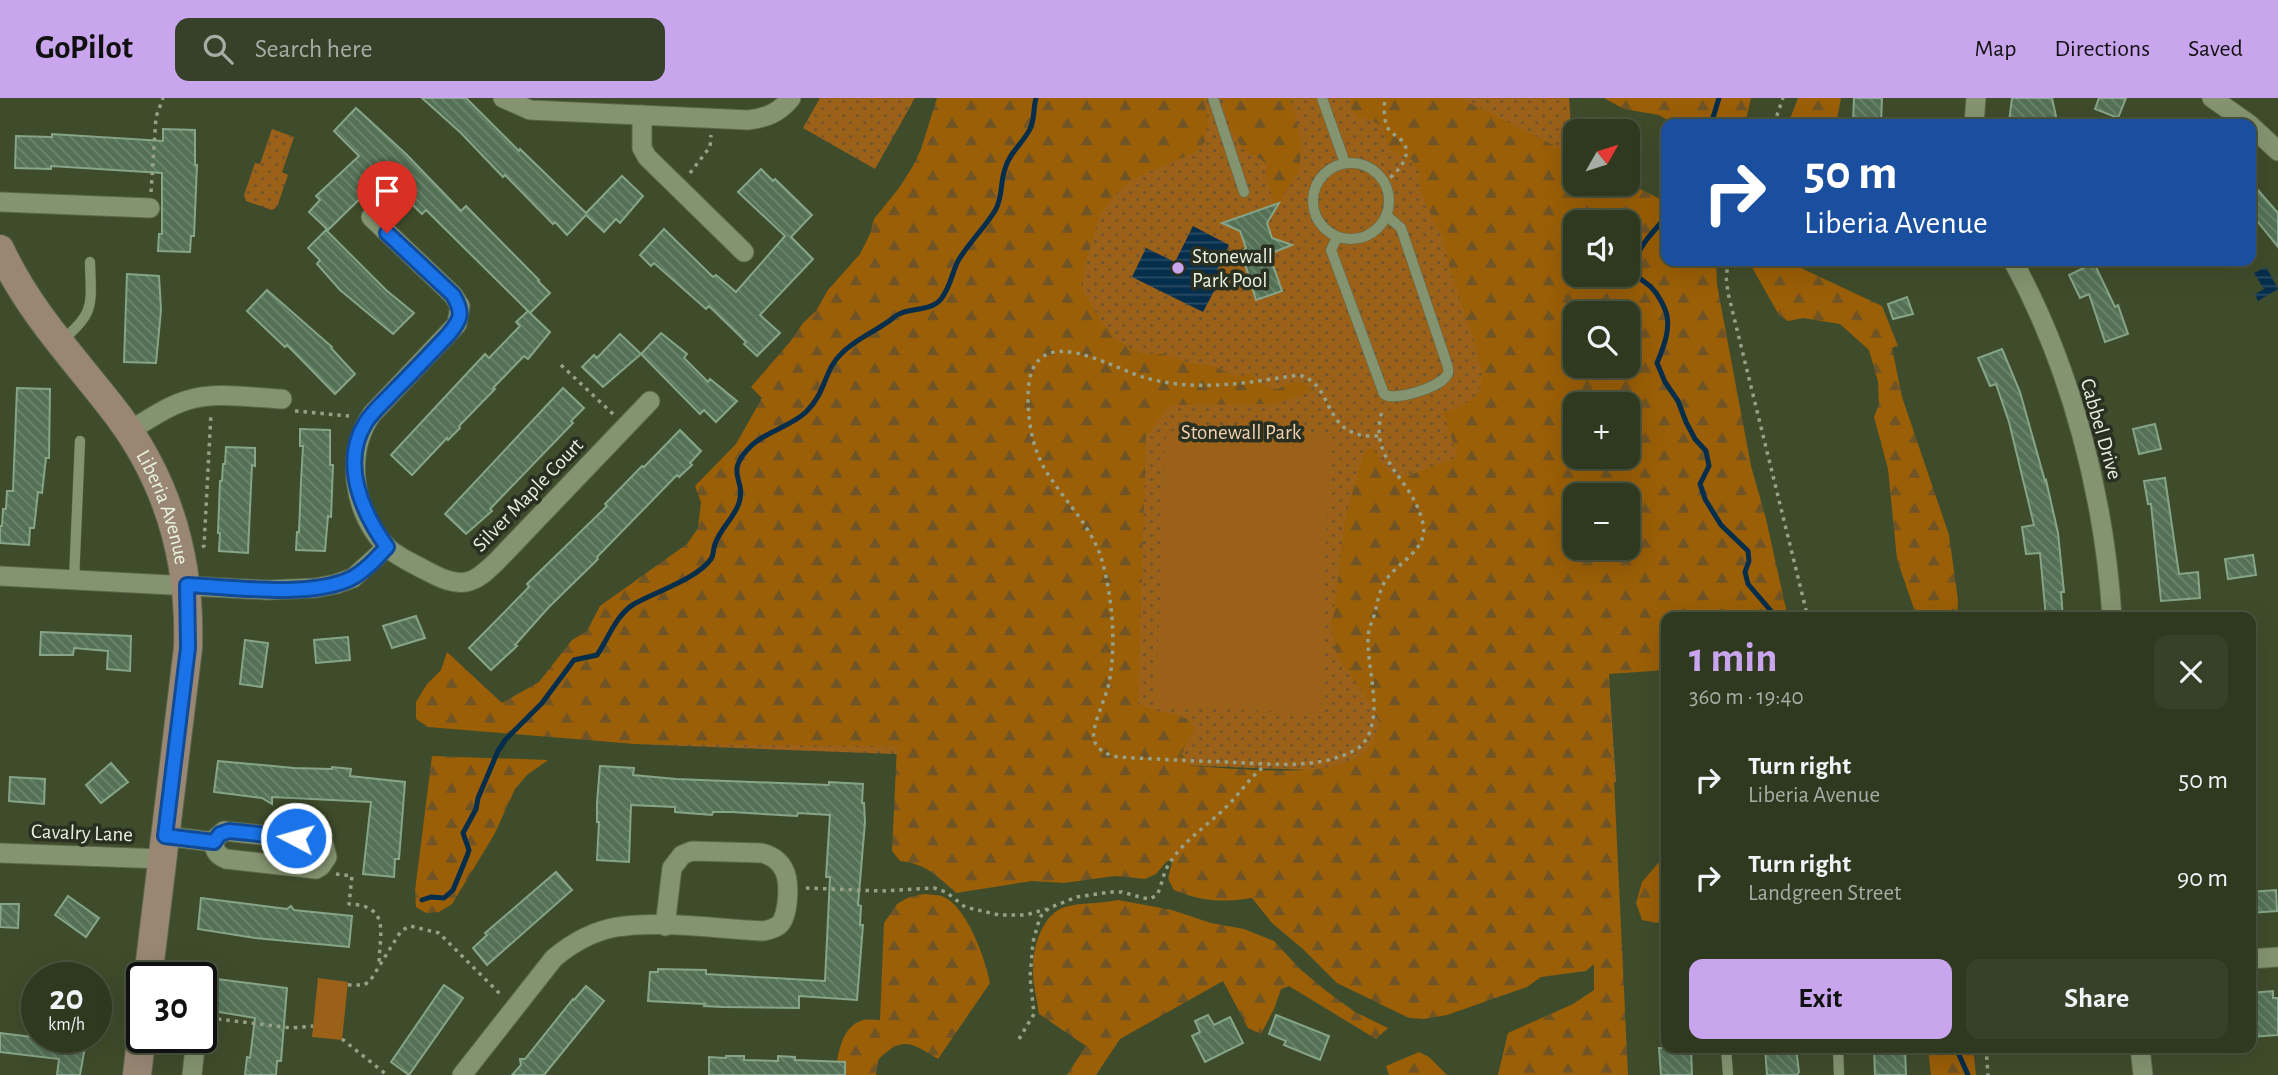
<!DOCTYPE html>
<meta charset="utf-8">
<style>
body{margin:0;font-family:"Alegreya Sans",sans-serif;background:#374029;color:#f1f3f6;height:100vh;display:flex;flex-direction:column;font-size:26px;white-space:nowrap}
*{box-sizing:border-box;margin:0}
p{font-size:23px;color:#a7aca5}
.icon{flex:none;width:38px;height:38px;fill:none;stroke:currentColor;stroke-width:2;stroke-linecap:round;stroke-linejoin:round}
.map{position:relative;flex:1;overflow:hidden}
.details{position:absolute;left:1661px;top:514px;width:595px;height:441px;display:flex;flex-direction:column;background:#2f3920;border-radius:14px;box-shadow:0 7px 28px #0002,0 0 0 2px #4a533e}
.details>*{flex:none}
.guide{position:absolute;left:1661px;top:21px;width:595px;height:147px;border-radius:14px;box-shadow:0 7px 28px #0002,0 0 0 2px #4a533e;background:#1a4fa0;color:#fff;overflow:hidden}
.needle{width:46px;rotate:51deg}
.tools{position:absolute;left:1563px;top:21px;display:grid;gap:14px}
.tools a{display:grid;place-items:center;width:77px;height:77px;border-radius:14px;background:#2f3920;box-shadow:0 7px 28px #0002,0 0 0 2px #4a533e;font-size:35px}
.speed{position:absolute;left:21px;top:864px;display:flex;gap:14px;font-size:35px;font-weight:700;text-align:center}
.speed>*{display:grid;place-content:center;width:91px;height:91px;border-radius:50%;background:#2f3920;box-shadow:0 7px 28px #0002,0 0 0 2px #4a533e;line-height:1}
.speed small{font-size:18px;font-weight:400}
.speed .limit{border:4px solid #111;border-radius:10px;background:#fff;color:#111}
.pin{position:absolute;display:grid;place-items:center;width:60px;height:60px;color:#fff;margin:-72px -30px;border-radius:50% 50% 50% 0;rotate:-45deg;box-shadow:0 0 7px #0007}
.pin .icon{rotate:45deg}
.me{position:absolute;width:77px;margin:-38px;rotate:276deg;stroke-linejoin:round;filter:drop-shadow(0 0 5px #0008)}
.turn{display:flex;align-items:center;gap:24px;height:147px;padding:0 28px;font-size:32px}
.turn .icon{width:91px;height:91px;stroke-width:2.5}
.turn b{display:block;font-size:49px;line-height:60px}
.round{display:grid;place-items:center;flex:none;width:74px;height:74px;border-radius:14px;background:#374029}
.overview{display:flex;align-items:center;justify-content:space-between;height:119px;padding:0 28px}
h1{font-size:42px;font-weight:600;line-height:52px;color:#c9a5ee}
.button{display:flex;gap:14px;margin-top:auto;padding:14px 28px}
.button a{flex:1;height:80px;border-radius:14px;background:#c9a5ee;color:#111;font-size:28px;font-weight:600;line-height:80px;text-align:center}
.button a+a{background:#374029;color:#f1f3f6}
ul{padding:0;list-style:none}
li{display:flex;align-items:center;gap:21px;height:98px;padding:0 28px}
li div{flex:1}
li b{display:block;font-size:26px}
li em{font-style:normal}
header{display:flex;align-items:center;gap:42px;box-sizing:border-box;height:98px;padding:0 35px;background:#c9a5ee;color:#111}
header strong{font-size:33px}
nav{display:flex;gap:38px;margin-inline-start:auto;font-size:24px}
.search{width:490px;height:63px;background:#374029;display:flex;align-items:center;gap:18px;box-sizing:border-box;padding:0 24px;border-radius:14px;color:#a7aca5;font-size:26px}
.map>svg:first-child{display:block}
.green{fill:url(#green-dots)}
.forest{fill:url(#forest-firs);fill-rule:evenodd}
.pitch{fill:#9b6118}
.water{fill:url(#water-rules)}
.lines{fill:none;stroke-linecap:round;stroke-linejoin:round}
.stream{stroke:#052d4c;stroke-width:5}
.building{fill:url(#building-back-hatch);stroke:#86a588;stroke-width:2}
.lane-casing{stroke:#5c674b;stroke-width:11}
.street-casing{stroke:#5c674b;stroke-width:21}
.secondary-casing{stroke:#5c674b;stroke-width:30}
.path{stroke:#96a187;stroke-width:3.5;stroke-dasharray:3.5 5;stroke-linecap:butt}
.lane{stroke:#849470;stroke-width:10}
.street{stroke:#849470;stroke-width:19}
.secondary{stroke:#998774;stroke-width:28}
.route-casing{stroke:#114b97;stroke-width:18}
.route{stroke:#1a73e8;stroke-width:12}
.poi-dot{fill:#c9a5ee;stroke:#292f21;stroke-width:2.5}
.labels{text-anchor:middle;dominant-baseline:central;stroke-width:7;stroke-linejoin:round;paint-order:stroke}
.poi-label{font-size:21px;fill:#eaf3df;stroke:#292f21;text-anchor:start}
.street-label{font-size:21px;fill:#eaf3df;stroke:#292f21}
.park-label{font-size:21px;fill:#f3d1b0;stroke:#292f21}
</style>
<header>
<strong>GoPilot</strong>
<div class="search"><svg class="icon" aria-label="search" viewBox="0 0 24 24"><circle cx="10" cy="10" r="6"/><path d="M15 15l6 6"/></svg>Search here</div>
<nav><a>Map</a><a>Directions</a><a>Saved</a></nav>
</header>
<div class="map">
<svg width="2278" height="977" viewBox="0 0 2278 977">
<defs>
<pattern id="green-dots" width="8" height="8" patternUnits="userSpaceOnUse" patternTransform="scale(1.75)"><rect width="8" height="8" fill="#9b6118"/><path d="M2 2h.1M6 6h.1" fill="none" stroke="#70552e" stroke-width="1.8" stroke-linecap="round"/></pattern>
<pattern id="forest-firs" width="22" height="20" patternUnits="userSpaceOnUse" patternTransform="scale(1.75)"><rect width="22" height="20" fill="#9b5f07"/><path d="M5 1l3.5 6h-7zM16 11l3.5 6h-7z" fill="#705425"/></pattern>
<pattern id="water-rules" width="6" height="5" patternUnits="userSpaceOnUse" patternTransform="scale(1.75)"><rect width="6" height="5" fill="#052d4c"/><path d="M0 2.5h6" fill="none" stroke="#2a4c65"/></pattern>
<pattern id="building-back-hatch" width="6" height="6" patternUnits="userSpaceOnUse" patternTransform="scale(1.75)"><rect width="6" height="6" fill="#547156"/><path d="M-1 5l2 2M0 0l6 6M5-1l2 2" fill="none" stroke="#6d866e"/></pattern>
</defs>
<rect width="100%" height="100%" fill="#3f4c2b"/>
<g class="green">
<polygon points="820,0 915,0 875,71 803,30"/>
<polygon points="1052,0 1569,0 1578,124 1575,124 1575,450 1600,450 1616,684 635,646 785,266"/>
<polygon points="272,31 294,39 282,74 288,77 277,109 272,112 246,103 244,97 255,65 260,66"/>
</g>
<g class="forest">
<path d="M937,0H1204L1208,22L1205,44L1194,55L1137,79L1119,92L1100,116L1083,173V193L1098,219L1113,239L1138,255L1162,256L1189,265L1214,268L1234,278L1251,277L1265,289L1278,291L1289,284L1304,285L1313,293L1274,306L1171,307L1146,338L1138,606C1143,608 1149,610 1155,612C1171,618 1187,614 1196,632L1188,642L1182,656L1191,668C1233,670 1328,682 1361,657C1372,648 1375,637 1380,625L1366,598L1336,557L1332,528L1345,423L1359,369L1367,351L1373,350L1380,363L1393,378H1407L1458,359L1443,315L1462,308L1480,294L1482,274L1475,246L1450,171L1443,141L1420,93V76L1412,62C1391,55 1388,50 1383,29L1368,20L1359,21L1351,11L1350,0H1460L1575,58V86L1628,85L1666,104V163H1716L1717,187L1751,368L1766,421L1788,520H1666V572L1609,576L1628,977H1498L1508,935L1573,906L1594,892V866L1586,873L1541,879L1527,889L1447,917L1424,921L1409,920L1337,885L1304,852L1272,825L1252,800C1223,805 1200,803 1174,792L1168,781L1173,760L1166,764L1156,776L1145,781L1115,778L1064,785L1032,783L956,795C937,778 927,766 900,763L892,753L897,648L635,646L428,629L416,621V604L427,586L441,572L447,554L502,605L539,584L572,542L587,533L600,508L687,446L698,430L701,404L695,388L736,346L762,300L751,289L790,244L803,225L816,213L828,192L860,156L870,136L874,121L899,90L913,68L921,51ZM1628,124V177H1575V124ZM1628,215V268H1575V215ZM1575,306H1628V359H1575ZM1575,397H1628V450H1575Z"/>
<path d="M1223,0H1290C1297,22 1305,51 1298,73C1293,86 1281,94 1281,108L1274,104L1266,79L1267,68C1262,59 1252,59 1245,52C1233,41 1225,16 1223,0Z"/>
<polygon points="1604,0 1751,0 1745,26 1674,26 1659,17 1624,11"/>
<polygon points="1798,0 1841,0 1836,26 1788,26"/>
<polygon points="1753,163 1786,163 1882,208 1898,248 1892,250 1902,299 1949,437 1958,502 1957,520 1917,520 1897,461 1888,371 1874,319 1879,306 1878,283 1869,252 1840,226 1803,220 1788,223 1779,217 1753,171"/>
<polygon points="432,658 548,662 527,677 515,691 494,737 452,806 439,814 426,815 416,809 415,793"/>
<polygon points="1666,756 1666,820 1657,825 1642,822 1636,805 1642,784"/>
<path d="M924,796C931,797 939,796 946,800C968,813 985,860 990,885L938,961C912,945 902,937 878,962L876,977H836C837,958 841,928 863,922C867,921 875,922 880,922L884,825L897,806L909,799Z"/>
<path d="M1118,802L1172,812L1211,825L1244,831L1274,843L1300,871L1325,892L1355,914L1388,930L1376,941L1289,888L1281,891L1274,911L1261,936L1248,930L1223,883L1120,941L1096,977H1067L1086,948L1039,916C1037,900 1032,883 1033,867C1034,846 1043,816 1065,809C1082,804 1101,806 1118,802Z"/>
<polygon points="1928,950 1973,950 1976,977 1931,977"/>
<polygon points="1419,954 1429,959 1447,977 1389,977 1386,968"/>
</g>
<g class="pitch">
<polygon points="1166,333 1330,339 1320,615 1156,609"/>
<polygon points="318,880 348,884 342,942 312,939"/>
</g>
<g class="water">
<polygon points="1193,128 1229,147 1217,172 1223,176 1203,214 1132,179 1146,150 1175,164"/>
<polygon points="2266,169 2278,191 2258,203 2255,196 2264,191 2254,175"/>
</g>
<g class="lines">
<g class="stream">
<polyline points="1711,26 1719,0"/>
<path d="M1666,119C1656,131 1642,144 1637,159C1630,177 1640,180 1651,189C1658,196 1665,209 1667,218C1670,234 1663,250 1657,265L1665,284L1678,303L1686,324L1695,341L1706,353L1709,368L1700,386L1705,401L1721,427L1748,453L1749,463L1745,474L1748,486L1777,520"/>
<path d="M422,802L431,799L444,800L453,792L467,758L469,752L463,735L476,711L478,700L498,653L506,641L542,605L574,562L597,557C608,541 616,517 634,506C655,494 697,481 711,461C714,457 713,451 715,446C720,431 734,420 739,405C747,380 722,376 752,347C767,333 790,329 806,314C826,295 824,272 841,256C855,241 877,233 893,220C906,208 930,215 941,201C950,190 952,175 958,163C969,144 985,130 996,111C1003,97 1000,85 1005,71C1009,55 1023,45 1030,31C1035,20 1033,11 1036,0"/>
<polyline points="1956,950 1968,977"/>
</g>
</g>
<g class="building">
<polygon points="422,0 466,0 519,53 520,51 586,115 622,78 643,98 620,125 616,121 604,134 586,117 567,137 555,124 553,126 505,77 503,79 461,35"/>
<polygon points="1854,0 1882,0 1881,26 1853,24"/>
<polygon points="2012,0 2052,0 2057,23 2044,26 2009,24"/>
<polygon points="2099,0 2126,0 2118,20 2095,11"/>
<polygon points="356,10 406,56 461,113 466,108 539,182 538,183 550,195 530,215 426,112 422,116 383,78 328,132 309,114 320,102 316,98 359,58 334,33"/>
<polygon points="163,31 195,32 195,67 197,67 194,138 191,138 190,154 158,153 159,136 162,136 162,75 51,68 51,71 15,70 16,38 52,39 52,36 163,43"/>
<polygon points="761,71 773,83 775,81 812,117 791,139 813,161 760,217 780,235 757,258 744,246 746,244 709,208 706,211 654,165 651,168 640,157 664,131 713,179 716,177 736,194 785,138 738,94"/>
<polygon points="2250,83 2278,115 2278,149 2250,114"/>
<polygon points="1279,105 1267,125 1272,140 1292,147 1269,156 1282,193 1256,202 1242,156 1246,150 1240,133 1222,125"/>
<polygon points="326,132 386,192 414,215 393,236 340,192 317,166 320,162 308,150"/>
<polygon points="2094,165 2115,209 2118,207 2128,236 2105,244 2089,196 2080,200 2069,177"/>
<polygon points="127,176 159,178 161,212 156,265 124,264"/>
<polygon points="267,192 332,249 331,250 355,276 335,296 287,247 285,249 247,213"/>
<polygon points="1907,199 1913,216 1893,221 1888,206"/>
<polygon points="528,213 550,234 528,261 524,258 493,290 495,291 459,328 460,330 448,342 447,340 412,377 391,357 485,256 489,260 520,228 516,224"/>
<polygon points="661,235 687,256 684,260 708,284 710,281 737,303 716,324 704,312 700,316 641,256"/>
<polygon points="620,236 641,256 603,289 582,269 594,257 597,260"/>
<polygon points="2002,251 2020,294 2045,383 2046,382 2058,435 2064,494 2061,494 2063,520 2046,520 2040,455 2026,456 2022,429 2034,427 2009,324 1996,286 1990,288 1978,260"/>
<polygon points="17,290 50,291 49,360 46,360 42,395 38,394 34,430 30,430 29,447 0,445 0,428 2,428 3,411 6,411 7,393 13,393"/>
<polygon points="563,290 584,310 571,323 573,325 490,411 492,413 466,436 445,416"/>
<polygon points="2155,326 2161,351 2139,356 2133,331"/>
<polygon points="300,331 330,332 330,367 333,367 331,419 328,418 325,453 296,452 297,434 299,434 301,384 303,348 300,348"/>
<polygon points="680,332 701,353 690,365 692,367 679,379 677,377 597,459 598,461 549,509 515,547 517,548 491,572 469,550 529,489 527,486 607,408 605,406 642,368 644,369"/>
<polygon points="226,349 255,350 255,368 252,367 248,455 219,453 220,435 218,435 220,383 222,383 223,366 225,366"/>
<polygon points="2165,380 2179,476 2198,474 2200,500 2161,503 2151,406 2148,406 2144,383"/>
<polygon points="2253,457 2256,477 2228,481 2225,461"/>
<polygon points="416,518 425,540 392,550 383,528"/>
<polygon points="41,534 131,538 130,573 107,571 108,553 74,550 73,557 40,557"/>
<polygon points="348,539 350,562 316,565 314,542"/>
<polygon points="245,542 268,545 262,589 240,586"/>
<polygon points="218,663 294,670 332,671 332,669 351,671 350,678 405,684 399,761 395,761 394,779 363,776 371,704 272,699 272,706 262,700 214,694"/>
<polygon points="111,665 128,684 101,705 86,687"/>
<polygon points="600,668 634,670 633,677 676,681 829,687 829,684 863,686 862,705 864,705 865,724 858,807 861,808 860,827 863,827 857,902 799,898 799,910 723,909 704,908 705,906 648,903 650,874 658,874 658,871 706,872 706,876 825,883 830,779 826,779 830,717 798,715 797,718 731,714 713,714 712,717 675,714 675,709 631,707 629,764 597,762 599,724 597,724 597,705"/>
<polygon points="10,679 45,681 44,706 9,703"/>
<polygon points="556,774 572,792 487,867 473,850 487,837 485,835"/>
<polygon points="2276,792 2277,813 2250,815 2250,794"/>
<polygon points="68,798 99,820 86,839 55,817"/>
<polygon points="201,800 287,811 291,808 294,812 303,813 352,818 349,849 255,840 198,831"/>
<polygon points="1,806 19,806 18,830 0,829"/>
<polygon points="201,879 287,890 281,963 277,963 276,977 245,977 247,959 250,960 255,920 201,911"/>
<polygon points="444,887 463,900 409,977 391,964"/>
<polygon points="586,888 604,903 544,977 512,977 521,967 520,961 525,961 573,901 574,902"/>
<polygon points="2273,893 2273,900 2278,900 2278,937 2252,939 2250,895"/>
<polygon points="1208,917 1214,927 1230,919 1243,945 1205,964 1192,938 1200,934 1195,923"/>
<polygon points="1276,917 1329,938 1320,962 1284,947 1286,943 1269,936"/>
<polygon points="0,935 40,940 40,944 85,949 80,977 57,977 59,961 0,954"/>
<polygon points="1659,950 1691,950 1692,977 1661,977"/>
<polygon points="1765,950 1796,950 1799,974 1797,977 1767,977"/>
<polygon points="1874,950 1905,950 1906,977 1875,977"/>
<polygon points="726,958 744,958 744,962 778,963 778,958 795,959 795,962 845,964 845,977 709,977 709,959 726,960"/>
</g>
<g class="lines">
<defs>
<g id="lane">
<polyline points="1213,0 1244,94"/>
<polyline points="1322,0 1345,65"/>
<circle cx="1351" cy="103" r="38"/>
<path d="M1337,139L1331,152L1384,296C1394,304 1441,289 1447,277C1450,273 1448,271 1447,266L1401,130L1386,117"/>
<path d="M62,242C96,215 91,205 90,164"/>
<polyline points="74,482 80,343"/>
<polyline points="1726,950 1728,977"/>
<polyline points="1838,950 1839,977"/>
</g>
<g id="street">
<path d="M503,0L530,12L748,22C766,20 779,15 791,0"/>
<polyline points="2212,0 2249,26"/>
<polyline points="642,17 642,50 647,59 744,154"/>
<polyline points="1974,26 1976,0"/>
<polyline points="2250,27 2278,53"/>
<polyline points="0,104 150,110"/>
<path d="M371,119L453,197L460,208L457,226L372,316C344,355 353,417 388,450C398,459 412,465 425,472C438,479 455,488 470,483C480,480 488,471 496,464L650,303"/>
<path d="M2013,163C2071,269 2105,400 2112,520"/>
<path d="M129,333C148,322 167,308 188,302C217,293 253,300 282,301"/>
<polyline points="0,478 267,492 315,490 336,486 353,480 387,449"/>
<path d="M224,733L319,743L324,747L327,759L321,768L316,771L226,761C216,757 212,750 216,740Z"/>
<polyline points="165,738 214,744"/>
<polyline points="0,755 163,761"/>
<polyline points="2250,861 2278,859"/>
<polyline points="2140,950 2143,977"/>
<polyline points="192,977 196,940"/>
<path d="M462,977L554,860C572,845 593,833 617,829C657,822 720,831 763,833C768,832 774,831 779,827C789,818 790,783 784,772C779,762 772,758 762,755L692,753L682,757L672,770L665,828"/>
</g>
<g id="secondary">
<path id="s1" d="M0,151C27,210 70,256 110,307C167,378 191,459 188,550L148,880"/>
<polyline points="137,977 142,934"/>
</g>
</defs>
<use href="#lane" class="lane-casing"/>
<use href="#street" class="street-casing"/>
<use href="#secondary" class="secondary-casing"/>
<g class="path">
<polyline points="1774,26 1783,0"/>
<polyline points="690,75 710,49 711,37"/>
<path d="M1384,85C1395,76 1414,59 1403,44C1399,39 1394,37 1390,33C1383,25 1384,10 1385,0"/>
<polyline points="151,94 156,19 163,0"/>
<polyline points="1729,163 1726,178 1728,195 1808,520"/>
<polyline points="561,267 613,316"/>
<polyline points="295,313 349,318"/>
<path d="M1378,338C1319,341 1337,285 1298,277C1247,285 1197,294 1146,280C1118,272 1066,240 1041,260C1030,269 1028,286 1028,299C1028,322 1032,346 1042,366C1061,401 1095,429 1104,470C1113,507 1116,548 1109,585C1106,600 1091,629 1094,641C1096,652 1108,657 1118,659C1155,661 1192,663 1229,664C1270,666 1318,672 1355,652C1365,647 1370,636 1372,626C1380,598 1361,547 1371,526C1377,513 1377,498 1384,485C1395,465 1429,453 1423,426C1414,380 1365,362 1383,311"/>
<polyline points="202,449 204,448 211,315"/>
<path d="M336,776L352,778L349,806C390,808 380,833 379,865"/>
<polyline points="806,790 881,793 934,790 946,794 965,809 999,817 1026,817 1046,811"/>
<polyline points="348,887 364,887 370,883 401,833 410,828 439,835 501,897"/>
<polyline points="201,919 292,930 313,928"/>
<polyline points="342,941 387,977"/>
<path d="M1019,941L1034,916L1030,879L1033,844L1040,819L1049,810L1077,799L1110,794H1122L1143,800L1150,801L1157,797C1162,787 1163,775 1169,766C1185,740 1211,726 1232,703C1243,691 1252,677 1266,667"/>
<polyline points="1986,950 1988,977"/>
</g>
<use href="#lane" class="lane"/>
<use href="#street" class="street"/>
<use href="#secondary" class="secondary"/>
</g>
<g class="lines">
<defs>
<path id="route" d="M296,740L229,733L220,736L214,744L165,738L188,550L187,487C233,489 308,500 350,481C364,474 376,461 387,449C362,414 340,365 366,324C374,312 386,302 395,292C413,274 431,255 448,237C461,222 464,215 453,197L387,135"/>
</defs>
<use href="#route" class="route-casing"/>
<use href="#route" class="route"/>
</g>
<circle class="poi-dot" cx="1178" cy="170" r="7"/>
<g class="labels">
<g class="poi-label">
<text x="1192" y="158">Stonewall<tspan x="1192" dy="24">Park Pool</tspan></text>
</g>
<g class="street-label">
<text transform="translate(2101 331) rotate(74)">Cabbel Drive</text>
<text transform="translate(528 397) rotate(-46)">Silver Maple Court</text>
<text stroke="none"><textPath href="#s1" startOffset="308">Liberia Avenue</textPath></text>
<text transform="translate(82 735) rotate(2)">Cavalry Lane</text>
</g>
<g class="park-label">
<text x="1241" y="334">Stonewall Park</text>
</g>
</g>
</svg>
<div class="tools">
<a><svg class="needle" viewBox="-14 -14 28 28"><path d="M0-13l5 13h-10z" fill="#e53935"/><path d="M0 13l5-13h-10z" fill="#a7aca5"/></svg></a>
<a><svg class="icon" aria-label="sound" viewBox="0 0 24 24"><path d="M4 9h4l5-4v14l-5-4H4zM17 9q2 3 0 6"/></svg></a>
<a><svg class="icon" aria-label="search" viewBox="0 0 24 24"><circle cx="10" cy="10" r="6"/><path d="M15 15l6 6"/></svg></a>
<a>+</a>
<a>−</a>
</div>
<div class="speed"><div>20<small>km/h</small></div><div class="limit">30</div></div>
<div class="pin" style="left:387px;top:135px;background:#d93025"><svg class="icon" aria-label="arrive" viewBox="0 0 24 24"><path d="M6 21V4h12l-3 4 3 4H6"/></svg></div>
<svg class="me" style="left:296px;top:740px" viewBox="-20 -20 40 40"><circle r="17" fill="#1a73e8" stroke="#fff" stroke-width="3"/><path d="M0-11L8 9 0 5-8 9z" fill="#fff"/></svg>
<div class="guide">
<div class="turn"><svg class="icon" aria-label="right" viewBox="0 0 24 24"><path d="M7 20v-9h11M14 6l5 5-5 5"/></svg><div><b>50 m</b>Liberia Avenue</div></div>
</div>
<section class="details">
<div class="overview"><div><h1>1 min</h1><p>360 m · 19:40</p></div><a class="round"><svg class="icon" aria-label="close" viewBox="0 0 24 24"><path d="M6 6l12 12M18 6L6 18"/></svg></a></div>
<ul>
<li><svg class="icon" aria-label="right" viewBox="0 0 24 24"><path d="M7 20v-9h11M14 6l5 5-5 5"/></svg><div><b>Turn right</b><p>Liberia Avenue</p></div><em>50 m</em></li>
<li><svg class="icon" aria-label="right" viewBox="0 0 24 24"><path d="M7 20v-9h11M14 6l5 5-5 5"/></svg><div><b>Turn right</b><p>Landgreen Street</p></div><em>90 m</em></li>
</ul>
<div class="button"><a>Exit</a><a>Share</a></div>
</section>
</div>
